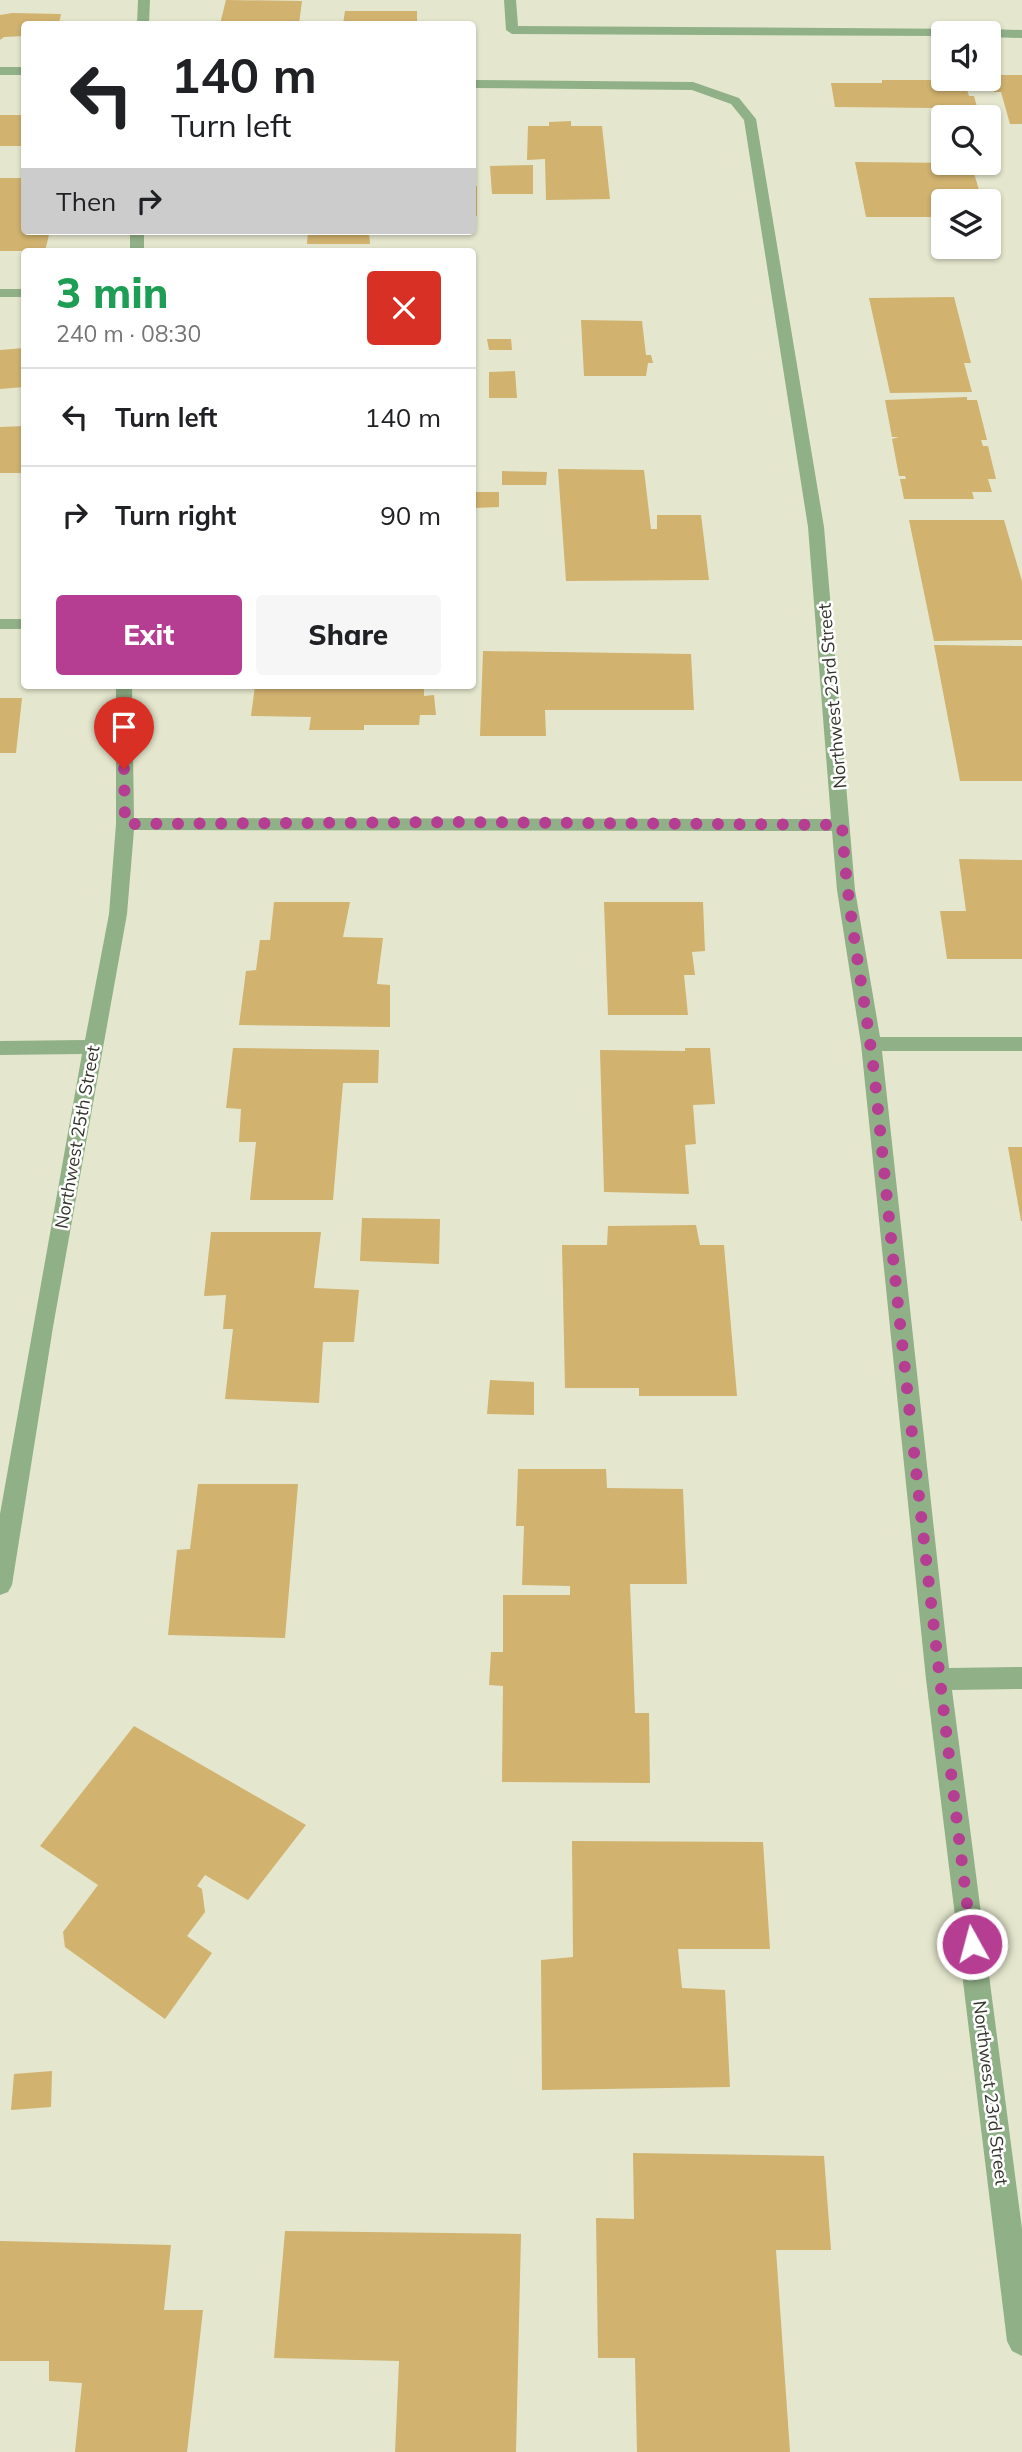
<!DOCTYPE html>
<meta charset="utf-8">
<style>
body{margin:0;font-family:Mulish,sans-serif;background:#f6f6f6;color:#202124;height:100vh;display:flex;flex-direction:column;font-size:26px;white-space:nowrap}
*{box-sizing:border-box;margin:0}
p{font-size:23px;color:#757577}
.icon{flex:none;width:38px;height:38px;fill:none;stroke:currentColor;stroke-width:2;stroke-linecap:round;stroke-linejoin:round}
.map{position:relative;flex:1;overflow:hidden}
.drawer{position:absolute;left:21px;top:248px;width:455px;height:441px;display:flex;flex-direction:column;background:#fff;border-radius:7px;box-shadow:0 2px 5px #0004}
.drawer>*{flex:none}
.guide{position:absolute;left:21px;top:21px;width:455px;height:214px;border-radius:7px;box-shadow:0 2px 5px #0004;background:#fff;color:#202124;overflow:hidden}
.buttons{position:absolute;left:931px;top:21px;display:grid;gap:14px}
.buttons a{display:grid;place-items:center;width:70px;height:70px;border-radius:7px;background:#fff;box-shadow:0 2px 5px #0004;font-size:35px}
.pin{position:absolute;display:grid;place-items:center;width:60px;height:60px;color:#fff;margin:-72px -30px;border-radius:50% 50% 50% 0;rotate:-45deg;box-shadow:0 0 7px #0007}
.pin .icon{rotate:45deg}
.me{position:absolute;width:77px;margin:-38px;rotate:353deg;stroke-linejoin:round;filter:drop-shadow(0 0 5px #0008)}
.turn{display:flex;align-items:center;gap:24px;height:147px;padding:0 35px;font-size:32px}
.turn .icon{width:91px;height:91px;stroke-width:2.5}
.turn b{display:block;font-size:49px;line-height:60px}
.then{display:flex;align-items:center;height:66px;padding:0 35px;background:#0003;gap:14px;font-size:26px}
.round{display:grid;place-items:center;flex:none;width:74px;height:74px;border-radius:7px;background:#f6f6f6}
.headline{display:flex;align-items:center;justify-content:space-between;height:119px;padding:0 35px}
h1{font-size:42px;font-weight:800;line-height:52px;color:#1e9e55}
.primary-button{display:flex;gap:14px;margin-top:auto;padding:14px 35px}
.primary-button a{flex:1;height:80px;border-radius:7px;background:#b53d92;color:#fff;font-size:28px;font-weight:800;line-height:80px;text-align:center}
.primary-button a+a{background:#f6f6f6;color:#202124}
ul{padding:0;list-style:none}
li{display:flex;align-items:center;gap:21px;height:98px;padding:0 35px;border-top:2px solid #e0e0e0}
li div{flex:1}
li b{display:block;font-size:26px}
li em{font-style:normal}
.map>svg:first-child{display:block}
.building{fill:#d1b26f}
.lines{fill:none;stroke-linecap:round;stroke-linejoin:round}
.lane{fill:#90b087;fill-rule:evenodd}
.street{fill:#90b087;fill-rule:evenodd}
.route{stroke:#b53d92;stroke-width:12;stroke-dasharray:0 21.6}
.labels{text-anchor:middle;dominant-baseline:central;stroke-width:5;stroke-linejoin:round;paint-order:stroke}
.street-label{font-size:18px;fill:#33342a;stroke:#fff}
</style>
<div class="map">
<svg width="1022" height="2452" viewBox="0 0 1022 2452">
<rect width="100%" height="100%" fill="#e4e7cd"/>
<g class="building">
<polygon points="226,0 302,1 299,24 220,24"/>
<polygon points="345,11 417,11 417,24 343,24"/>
<polygon points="12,13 61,14 59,24 24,24 24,36 4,37 0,40 0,15"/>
<polygon points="989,75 1022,75 1022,124 1010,124 1001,92 994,92"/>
<polygon points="882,80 964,80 969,96 974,96 977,107 968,107 969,111 937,111 936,108 835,107 831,83 882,83"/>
<rect x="0" y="115" width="24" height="31"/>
<polygon points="571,121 571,126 602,126 610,199 546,200 545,159 527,160 528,126 549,126 549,122"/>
<polygon points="855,162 955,163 956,170 973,170 979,190 996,190 1001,209 989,209 989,201 943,201 943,223 941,217 866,217"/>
<polygon points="533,165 533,194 492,194 490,166"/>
<polygon points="0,178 24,178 24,231 50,231 45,251 0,251"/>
<polygon points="477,186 477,216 472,216 472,187"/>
<polygon points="308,231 369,231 370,244 307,244"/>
<polygon points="954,297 971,363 964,363 972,392 890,393 869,298"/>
<polygon points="581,320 642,321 646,355 651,355 653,363 648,363 646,376 584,376"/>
<polygon points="487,339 511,339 512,350 489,350"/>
<polygon points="24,348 24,387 0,389 0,350"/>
<polygon points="515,371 517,398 489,398 489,372"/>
<polygon points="967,397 967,400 977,400 987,440 981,440 983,446 988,446 996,479 988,479 992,492 972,492 974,499 904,499 900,479 906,479 905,476 899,476 892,439 899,437 892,437 885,400"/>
<polygon points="24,426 24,473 0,473 0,427"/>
<polygon points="558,469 644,470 651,529 657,529 657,515 701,515 709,580 566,581"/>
<polygon points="502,471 547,472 546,485 502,485"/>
<polygon points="474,492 499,492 499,507 474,508"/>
<polygon points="909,520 1004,520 1022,581 1022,640 934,641"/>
<polygon points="934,645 1022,646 1022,781 960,781"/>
<polygon points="483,651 691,654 694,710 545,710 546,736 480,736"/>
<polygon points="255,686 424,686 424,696 434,695 436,715 420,715 419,725 364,725 364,730 309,730 311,717 251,716"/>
<polygon points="0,698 22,698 16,753 0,753"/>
<polygon points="959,859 1022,860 1022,959 947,959 940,911 966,911"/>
<polygon points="274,902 350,902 343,937 383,938 377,984 390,985 390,1027 239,1025 246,971 256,970 260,940 270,940"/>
<polygon points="604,902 703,902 705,951 692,952 695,975 684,975 688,1015 608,1015"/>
<polygon points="233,1048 379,1050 378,1083 343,1083 333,1200 250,1200 256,1142 239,1142 241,1109 226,1108"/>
<polygon points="685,1048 710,1048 715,1104 693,1105 696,1144 685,1145 689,1194 604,1192 600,1050 685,1051"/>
<polygon points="1008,1147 1022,1147 1022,1221 1021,1221"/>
<polygon points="362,1218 440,1219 439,1264 360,1261"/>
<polygon points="696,1225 700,1245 724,1245 737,1396 639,1396 639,1388 565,1388 562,1245 607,1245 608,1226"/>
<polygon points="211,1232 321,1232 314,1288 359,1290 354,1342 323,1342 319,1403 225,1399 233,1329 223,1329 226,1295 204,1296"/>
<polygon points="490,1380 534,1382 534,1415 487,1414"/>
<polygon points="518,1469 606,1469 607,1488 683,1489 687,1584 630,1584 635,1713 649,1713 650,1783 502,1782 503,1686 489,1685 491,1652 503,1652 503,1595 570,1595 570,1586 522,1585 524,1526 516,1526"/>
<polygon points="198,1484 298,1484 285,1638 168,1635 177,1550 190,1549"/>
<polygon points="134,1726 306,1825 248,1900 205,1875 197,1886 202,1889 205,1912 187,1936 212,1953 165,2019 65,1947 63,1932 98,1885 40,1846"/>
<polygon points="572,1841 763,1842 770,1949 678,1949 682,1988 725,1990 730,2087 542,2090 541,1960 573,1957"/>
<polygon points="52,2071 51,2107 11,2110 14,2074"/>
<polygon points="633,2153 824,2156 831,2250 776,2250 790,2452 637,2452 635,2358 598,2358 596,2218 634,2219"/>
<polygon points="285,2231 521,2234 516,2452 395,2452 399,2361 274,2358"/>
<polygon points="0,2241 171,2245 164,2310 203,2310 187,2452 75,2452 82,2383 49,2381 49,2361 0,2361"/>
</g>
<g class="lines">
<g class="lane">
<polygon points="504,0 516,0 518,26 974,29 980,33 943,33 943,36 512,34 506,30"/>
<polygon points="989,29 1022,30 1022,38 989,37 989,33 983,33"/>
</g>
<g class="street">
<polygon points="138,0 150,0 149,24 137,24"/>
<rect x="0" y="67" width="24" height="8"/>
<polygon points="472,80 693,82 739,98 756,119 824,527 855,890 880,1037 1022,1037 1022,1051 882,1051 949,1668 1022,1667 1022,1689 952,1690 1022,2229 1022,2356 1012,2351 1007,2341 926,1679 861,1044 837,890 832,831 134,830 127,914 53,1327 12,1585 8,1592 0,1595 0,1514 82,1054 0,1055 0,1041 85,1040 109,914 116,824 116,686 132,686 134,818 831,819 808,527 744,120 731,104 692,90 472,88"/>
<rect x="130" y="231" width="14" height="21"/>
<rect x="0" y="289" width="24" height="8"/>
<rect x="0" y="619" width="24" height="10"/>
</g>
</g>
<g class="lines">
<path class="route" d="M124,769L125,824L460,822L842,825C847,918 868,1008 877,1100C905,1382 937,1663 972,1944"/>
</g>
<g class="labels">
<g class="street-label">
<text transform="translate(832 696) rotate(-95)">Northwest 23rd Street</text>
<text transform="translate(77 1137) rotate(-80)">Northwest 25th Street</text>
<text transform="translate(991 2093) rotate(83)">Northwest 23rd Street</text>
</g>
</g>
</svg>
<div class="buttons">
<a><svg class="icon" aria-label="sound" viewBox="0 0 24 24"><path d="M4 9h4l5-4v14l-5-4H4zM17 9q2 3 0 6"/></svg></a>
<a><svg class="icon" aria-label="search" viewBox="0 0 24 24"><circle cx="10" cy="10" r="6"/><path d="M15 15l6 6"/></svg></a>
<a><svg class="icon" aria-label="layers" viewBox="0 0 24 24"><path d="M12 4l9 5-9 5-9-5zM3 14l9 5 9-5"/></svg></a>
</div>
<div class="pin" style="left:124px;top:769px;background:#d93025"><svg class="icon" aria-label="arrive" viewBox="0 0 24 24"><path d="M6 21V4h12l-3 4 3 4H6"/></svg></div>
<svg class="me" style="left:972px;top:1944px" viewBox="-20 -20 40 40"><circle r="17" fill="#b53d92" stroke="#fff" stroke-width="3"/><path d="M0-11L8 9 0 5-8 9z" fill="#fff"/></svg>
<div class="guide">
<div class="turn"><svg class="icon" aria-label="left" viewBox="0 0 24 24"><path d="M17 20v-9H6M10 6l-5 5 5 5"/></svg><div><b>140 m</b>Turn left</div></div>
<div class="then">Then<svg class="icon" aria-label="right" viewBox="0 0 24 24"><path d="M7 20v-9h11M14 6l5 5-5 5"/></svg></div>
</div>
<section class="drawer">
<div class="headline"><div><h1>3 min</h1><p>240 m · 08:30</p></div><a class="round" style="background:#d93025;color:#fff"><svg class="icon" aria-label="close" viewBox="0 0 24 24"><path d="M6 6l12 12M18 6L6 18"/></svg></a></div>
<ul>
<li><svg class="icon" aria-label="left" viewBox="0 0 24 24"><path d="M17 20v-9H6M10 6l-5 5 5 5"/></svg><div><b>Turn left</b></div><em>140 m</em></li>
<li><svg class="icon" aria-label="right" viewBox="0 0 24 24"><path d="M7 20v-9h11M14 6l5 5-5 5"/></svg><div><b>Turn right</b></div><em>90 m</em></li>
</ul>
<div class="primary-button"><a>Exit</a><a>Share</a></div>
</section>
</div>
